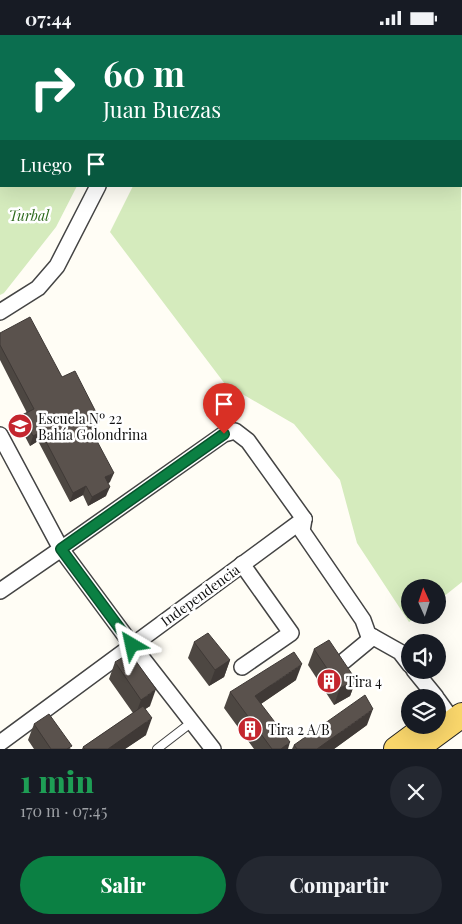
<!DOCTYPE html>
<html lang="es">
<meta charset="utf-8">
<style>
body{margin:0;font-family:"Playfair Display",serif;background:#242831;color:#f1f3f6;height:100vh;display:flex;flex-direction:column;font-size:19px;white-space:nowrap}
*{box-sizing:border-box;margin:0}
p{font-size:16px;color:#9ea1a6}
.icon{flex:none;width:28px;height:28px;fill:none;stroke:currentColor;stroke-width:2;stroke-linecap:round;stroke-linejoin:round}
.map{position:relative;height:714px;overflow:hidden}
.drawer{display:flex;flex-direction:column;background:#171b24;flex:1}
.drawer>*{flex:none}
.banner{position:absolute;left:0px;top:0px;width:462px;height:152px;box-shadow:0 5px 20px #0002;background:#0b6e4f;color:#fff;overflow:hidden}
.needle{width:32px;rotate:357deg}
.controls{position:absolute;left:401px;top:544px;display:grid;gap:10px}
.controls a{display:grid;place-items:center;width:45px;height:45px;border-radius:50%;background:#171b24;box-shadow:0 5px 20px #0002;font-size:25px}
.pin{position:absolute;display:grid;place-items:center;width:42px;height:42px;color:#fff;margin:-51px -21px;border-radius:50% 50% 50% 0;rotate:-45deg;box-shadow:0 0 5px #0007}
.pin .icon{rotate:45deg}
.me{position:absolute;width:55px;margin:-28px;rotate:324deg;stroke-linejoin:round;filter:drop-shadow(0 0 4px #0008)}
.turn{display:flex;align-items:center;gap:18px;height:105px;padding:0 20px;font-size:22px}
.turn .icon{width:65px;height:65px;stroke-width:2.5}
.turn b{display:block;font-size:35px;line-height:42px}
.then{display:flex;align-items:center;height:48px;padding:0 20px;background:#0003;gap:10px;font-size:19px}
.round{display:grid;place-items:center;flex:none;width:52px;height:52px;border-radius:26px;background:#242831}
.head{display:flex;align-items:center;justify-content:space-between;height:85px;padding:0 20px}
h1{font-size:30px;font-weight:800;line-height:38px;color:#1e9e55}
.primary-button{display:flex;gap:10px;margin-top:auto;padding:10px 20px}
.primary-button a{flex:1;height:58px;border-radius:30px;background:#0b8043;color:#fff;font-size:20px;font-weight:800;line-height:58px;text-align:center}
.primary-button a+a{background:#242831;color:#f1f3f6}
.status{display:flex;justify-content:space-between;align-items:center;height:35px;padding:0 25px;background:#171b24;direction:ltr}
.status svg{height:14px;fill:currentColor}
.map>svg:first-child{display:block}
.green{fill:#d5ebbd}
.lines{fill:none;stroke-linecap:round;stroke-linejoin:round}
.lane-casing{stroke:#444;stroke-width:10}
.street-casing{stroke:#444;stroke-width:18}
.primary-casing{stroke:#222;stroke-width:26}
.lane{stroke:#fff;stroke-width:8}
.street{stroke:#fff;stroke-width:15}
.primary{stroke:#f9d66b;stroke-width:24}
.wall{fill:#4d4742}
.shaded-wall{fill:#3f3936}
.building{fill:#5a524d;stroke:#3f3936}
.route-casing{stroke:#07532c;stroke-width:12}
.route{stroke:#0b8043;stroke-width:9}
.labels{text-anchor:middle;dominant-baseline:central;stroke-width:5;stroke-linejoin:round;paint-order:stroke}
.park-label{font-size:14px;font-style:italic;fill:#2f6b1f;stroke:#fff}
.poi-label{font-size:14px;fill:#111;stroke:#fff;text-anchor:start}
.street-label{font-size:14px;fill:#111;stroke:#fff}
</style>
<div class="status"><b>07:44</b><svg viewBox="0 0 49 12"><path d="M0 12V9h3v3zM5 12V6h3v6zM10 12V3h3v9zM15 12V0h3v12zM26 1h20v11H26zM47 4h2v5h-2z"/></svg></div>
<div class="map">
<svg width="462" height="714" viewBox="0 0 462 714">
<rect width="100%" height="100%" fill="#fffdf5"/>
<g class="green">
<polygon points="0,0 158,0 1,1 1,151 77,151 56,192 4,258 0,260"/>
<polygon points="461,148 462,547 438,566 438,552 410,552 410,580 419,580 409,587 357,508 340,445 294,389 225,349 110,197 133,151 461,151"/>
</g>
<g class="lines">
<defs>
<polyline id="lane" points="157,714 192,687"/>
<g id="street">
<polyline points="393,0 396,1"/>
<polyline points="176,1 177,0"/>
<polyline points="461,27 462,27"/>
<polyline points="0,277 38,253 57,231 98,151"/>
<polyline points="0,400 61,514 132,610 213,714"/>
<polyline points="304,484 302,496 363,585 368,599 400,617 410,630"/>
<polyline points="0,556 61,514 224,399 235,396 248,406 304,484"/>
<polyline points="344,626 373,602"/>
<polyline points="242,632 291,598 242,529"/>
<polyline points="414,635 436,662"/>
<polyline points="438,665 453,686"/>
<polyline points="0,708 304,484"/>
</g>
<g id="primary">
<polyline points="396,714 427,691"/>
<polyline points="416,714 462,680"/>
</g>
</defs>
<use href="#lane" class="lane-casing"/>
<use href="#street" class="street-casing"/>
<use href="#primary" class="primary-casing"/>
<use href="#lane" class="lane"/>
<use href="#street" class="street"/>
<use href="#primary" class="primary"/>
</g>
<g class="wall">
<polygon points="0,298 62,342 97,395 92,397 110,447 108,448 106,461 88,471 83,460 70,467 38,406 30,411 19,390 22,380 27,378 0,325"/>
<polygon points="194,607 230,625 224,642 209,651 188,623"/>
<polygon points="314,614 356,645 350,661 334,670 308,630"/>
<polygon points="115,627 150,671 145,674 146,700 125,714 82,714 83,712 133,678 109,644"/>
<polygon points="296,645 261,669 288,714 254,714 224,673 230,657"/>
<polygon points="34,689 71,714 34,714 28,705"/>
<polygon points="367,690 334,714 292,714 294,710"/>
</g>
<g class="shaded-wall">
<polygon points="100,385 97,395 86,401 89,391"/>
<polygon points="41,397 38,406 30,411 33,401"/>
<polygon points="114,438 110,447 102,452 105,442"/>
<polygon points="86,451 83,460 70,467 73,458"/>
<polygon points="110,452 106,461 88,471 92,462"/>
<polygon points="230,625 224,642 209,651 215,635"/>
<polygon points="302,629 296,645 249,677 255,661"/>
<polygon points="356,645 350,661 334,670 340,653"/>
<polygon points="156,654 150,671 135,681 141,665"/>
<polygon points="373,674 367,690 334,714 317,714"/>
<polygon points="152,683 146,700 125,714 108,714"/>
<polygon points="290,707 288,714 281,714"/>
</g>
<g class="building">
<polygon points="30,282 62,342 75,336 100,385 89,391 114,438 105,442 110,452 92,462 86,451 73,458 41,397 33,401 22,380 34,374 0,310 0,298"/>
<polygon points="208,598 230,625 215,635 194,607"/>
<polygon points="329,605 356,645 340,653 314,614"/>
<polygon points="294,617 302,629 255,661 290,707 281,714 272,714 230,657"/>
<polygon points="130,618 156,654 141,665 115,627"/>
<polygon points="365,660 373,674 317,714 297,714 294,710"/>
<polygon points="143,671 152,683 108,714 85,714 83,712"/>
<polygon points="49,679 72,711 67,714 51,714 34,689"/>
</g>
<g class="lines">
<defs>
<polyline id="route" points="132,610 61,514 224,399"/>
</defs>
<use href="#route" class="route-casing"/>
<use href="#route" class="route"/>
</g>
<defs>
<symbol id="school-disc" viewBox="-11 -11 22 22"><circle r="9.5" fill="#c4262e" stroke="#fff"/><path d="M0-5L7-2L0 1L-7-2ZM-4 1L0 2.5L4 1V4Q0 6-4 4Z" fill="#fff"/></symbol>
<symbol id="building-disc" viewBox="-11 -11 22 22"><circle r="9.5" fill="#c4262e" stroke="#fff"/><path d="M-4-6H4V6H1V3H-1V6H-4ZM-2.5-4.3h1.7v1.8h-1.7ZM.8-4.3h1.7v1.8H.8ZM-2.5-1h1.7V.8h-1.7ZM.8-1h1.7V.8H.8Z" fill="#fff"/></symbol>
</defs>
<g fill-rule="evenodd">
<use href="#school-disc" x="6" y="377" width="28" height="28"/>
<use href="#building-disc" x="315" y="632" width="28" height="28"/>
<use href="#building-disc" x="236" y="680" width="28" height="28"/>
</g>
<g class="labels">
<g class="park-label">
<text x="29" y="180">Turbal</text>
</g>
<g class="poi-label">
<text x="38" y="383">Escuela Nº 22<tspan x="38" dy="16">Bahía Golondrina</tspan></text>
<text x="346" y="646">Tira 4</text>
<text x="268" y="694">Tira 2 A/B</text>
</g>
<g class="street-label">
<text transform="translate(200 560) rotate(-36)">Independencia</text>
</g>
</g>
</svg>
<div class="controls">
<a><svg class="needle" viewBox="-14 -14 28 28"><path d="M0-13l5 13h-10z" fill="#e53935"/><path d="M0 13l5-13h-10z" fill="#9ea1a6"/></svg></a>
<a><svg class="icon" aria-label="sound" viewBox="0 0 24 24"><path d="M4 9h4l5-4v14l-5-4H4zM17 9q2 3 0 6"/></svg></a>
<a><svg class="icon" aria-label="layers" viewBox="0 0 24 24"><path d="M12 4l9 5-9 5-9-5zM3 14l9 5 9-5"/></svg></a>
</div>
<div class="pin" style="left:224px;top:399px;background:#d93025"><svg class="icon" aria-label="arrive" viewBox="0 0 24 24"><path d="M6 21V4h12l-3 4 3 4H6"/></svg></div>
<svg class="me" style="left:132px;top:610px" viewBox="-20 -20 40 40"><path d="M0-17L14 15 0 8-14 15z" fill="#0b8043" stroke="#fff" stroke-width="4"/></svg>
<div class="banner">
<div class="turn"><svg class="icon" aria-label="right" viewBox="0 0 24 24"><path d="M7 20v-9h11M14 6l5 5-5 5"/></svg><div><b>60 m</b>Juan Buezas</div></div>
<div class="then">Luego<svg class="icon" aria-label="arrive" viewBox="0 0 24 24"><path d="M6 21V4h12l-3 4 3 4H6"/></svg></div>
</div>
</div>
<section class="drawer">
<div class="head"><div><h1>1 min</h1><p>170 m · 07:45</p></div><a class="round"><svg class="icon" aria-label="close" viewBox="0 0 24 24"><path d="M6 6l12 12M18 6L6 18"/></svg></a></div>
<div class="primary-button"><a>Salir</a><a>Compartir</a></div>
</section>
